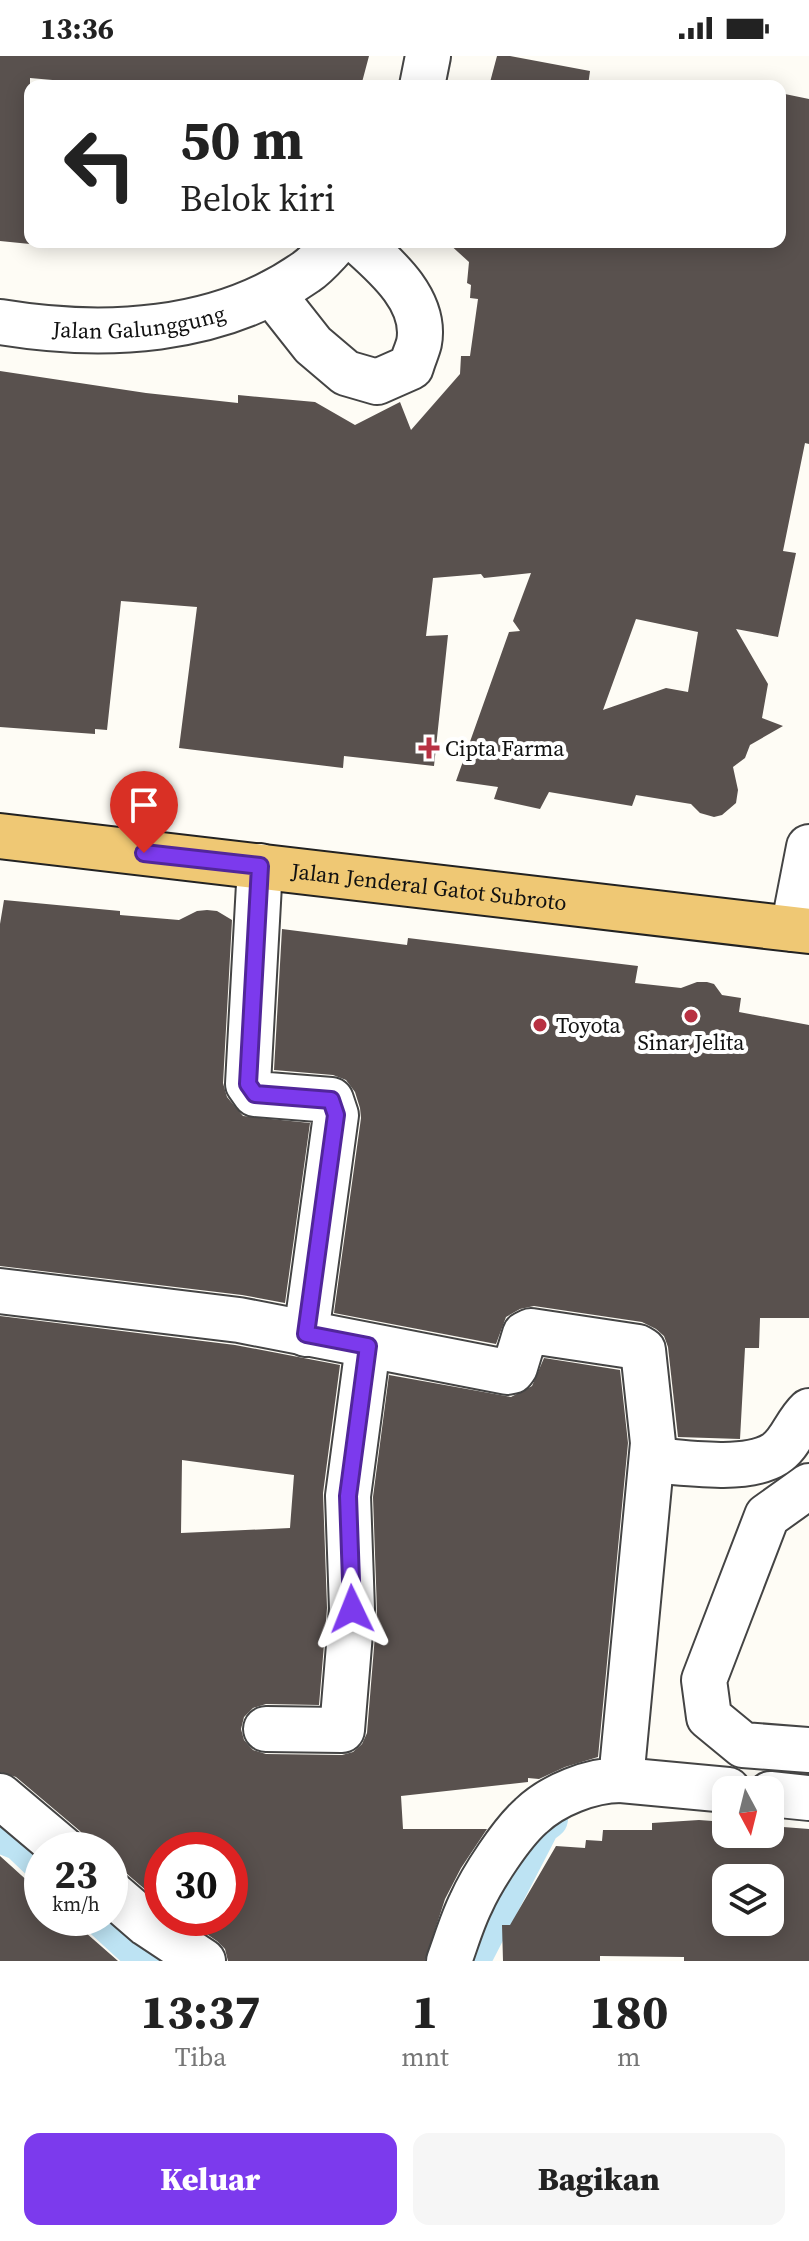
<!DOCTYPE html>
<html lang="id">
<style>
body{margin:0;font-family:"Source Serif 4",serif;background:#f6f6f6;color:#222;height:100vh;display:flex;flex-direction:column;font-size:30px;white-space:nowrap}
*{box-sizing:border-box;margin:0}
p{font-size:26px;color:#767676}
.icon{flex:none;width:44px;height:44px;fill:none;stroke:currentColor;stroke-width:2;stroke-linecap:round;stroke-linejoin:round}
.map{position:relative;height:1905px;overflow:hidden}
.panel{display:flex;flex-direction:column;background:#fff;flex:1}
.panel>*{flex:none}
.banner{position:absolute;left:24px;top:24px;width:762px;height:168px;border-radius:16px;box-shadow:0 4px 20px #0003;background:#fff;color:#222;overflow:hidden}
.needle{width:52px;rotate:173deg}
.controls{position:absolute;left:712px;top:1720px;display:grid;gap:16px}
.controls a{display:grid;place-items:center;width:72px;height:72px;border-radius:16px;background:#fff;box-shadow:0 4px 20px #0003;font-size:40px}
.speed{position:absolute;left:24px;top:1776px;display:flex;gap:16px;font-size:40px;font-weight:700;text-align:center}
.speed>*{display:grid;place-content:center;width:104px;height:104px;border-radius:50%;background:#fff;box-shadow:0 4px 20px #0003;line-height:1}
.speed small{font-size:20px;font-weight:400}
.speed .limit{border:12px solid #d22;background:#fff;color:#111}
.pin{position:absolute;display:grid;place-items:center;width:68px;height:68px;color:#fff;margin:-82px -34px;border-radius:50% 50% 50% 0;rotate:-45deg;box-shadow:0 0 8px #0007}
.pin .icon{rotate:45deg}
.me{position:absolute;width:88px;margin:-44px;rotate:358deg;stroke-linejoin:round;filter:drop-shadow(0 0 6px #0008)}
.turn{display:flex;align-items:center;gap:28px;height:168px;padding:0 24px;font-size:36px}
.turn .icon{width:104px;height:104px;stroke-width:2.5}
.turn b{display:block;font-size:56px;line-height:68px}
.eta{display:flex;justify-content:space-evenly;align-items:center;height:136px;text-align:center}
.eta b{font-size:48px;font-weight:800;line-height:56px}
.button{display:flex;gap:16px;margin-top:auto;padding:16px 24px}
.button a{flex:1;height:92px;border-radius:16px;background:#7c3aed;color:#fff;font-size:32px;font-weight:800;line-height:92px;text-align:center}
.button a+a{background:#f6f6f6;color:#222}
.status{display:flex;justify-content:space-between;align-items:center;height:56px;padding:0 40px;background:#fff;direction:ltr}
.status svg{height:22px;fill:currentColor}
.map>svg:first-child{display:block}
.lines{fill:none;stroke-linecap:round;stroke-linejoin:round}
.canal{stroke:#bde3f3;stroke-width:40}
.building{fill:#59514e;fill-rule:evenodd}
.minor-casing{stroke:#444;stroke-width:48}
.major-casing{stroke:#222;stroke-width:48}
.minor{stroke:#fff;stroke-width:44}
.major{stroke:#efc874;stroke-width:44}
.route-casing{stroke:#51269a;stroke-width:20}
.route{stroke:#7c3aed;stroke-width:14}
.poi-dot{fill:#b83142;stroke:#fff;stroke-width:3}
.labels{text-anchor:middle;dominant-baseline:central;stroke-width:8;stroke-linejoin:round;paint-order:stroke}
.street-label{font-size:22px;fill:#111;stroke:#fff}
.poi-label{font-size:22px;fill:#111;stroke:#fff;text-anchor:start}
</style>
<div class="status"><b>13:36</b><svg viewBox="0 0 49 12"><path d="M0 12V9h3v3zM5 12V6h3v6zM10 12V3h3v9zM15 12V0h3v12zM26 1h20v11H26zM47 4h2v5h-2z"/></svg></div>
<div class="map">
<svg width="809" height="1905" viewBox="0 0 809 1905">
<rect width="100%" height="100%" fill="#fefcf5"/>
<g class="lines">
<g class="canal">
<polyline points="0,1777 20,1785 42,1806"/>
<polyline points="103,1862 150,1905"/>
<polyline points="470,1905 540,1769 548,1763"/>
</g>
</g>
<g class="building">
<polygon points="0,0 369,0 361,30 120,30 30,22 30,188 0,185"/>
<polygon points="497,0 510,0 590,15 588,30 489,30"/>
<path d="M780,37L809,43V388L805,387L783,495L796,497L778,581L736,573L768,628L762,662L783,670L750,689L745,702L733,711L738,734L736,747L722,759L714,761L700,757L691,748L636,739L632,750L549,736L540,753L494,743L498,731L456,725L509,576L520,575L513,565L531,517L484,522L481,518L433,522L426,580L448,579L434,710L344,700L343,712L179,692L197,551L121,545L107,674L95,673V678L0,671V315L146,337L238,347V339L315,346L355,369L400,346L411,374L460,318L461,300H470L478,243L470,242L471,229L467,227L469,206L447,186H780ZM636,563L698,576L688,636L666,632L603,654Z"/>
<polygon points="4,844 120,855 120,859 179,864 197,855 207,854 217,855 232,864 223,1027 227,1041 243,1060 310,1067 285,1247 242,1239 0,1210 0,868"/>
<polygon points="282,873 407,889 408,882 638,910 635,927 681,932 697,926 707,926 714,928 722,939 741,942 739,956 809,969 809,1262 760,1262 759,1292 745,1292 740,1383 678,1381 668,1291 664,1280 656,1273 642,1266 534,1250 520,1253 506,1261 496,1288 334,1257 361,1062 360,1052 355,1036 346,1024 333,1019 274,1014"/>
<path d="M0,1260L235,1289L340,1309L323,1437L327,1552L319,1649L266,1648L253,1652L244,1661L241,1673L244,1684L253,1694L266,1698L342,1699L353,1696L362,1688L367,1677L377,1555L373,1441L389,1319L511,1341L532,1330L544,1302L620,1314L628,1387L598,1701L565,1711L539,1723L528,1722V1726L401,1740L403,1773H487L461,1812L445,1843L425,1905H228L225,1893L217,1885L183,1862H230V1794H162V1848L126,1817L110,1812V1794H88L87,1785L80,1775L16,1721L0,1716ZM182,1404L294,1419L290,1472L181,1477Z"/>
<path d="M699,1764L726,1766V1778H770V1770L809,1773V1905H684V1901L600,1900V1905H503L502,1869H510L556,1790L585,1792L586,1784L602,1785L603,1774H652V1767ZM726,1822H770V1866H726Z"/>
<polygon points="0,1800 42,1838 42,1862 69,1862 118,1905 0,1905"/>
</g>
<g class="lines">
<defs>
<g id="minor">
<polyline points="422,30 428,0"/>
<path d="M272,237L313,289L346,317L377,326L411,311C413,303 417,295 419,287C427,245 386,210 359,186"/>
<path id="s1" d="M0,266C103,283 218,278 306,216C318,208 327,196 337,186"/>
<polyline points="260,810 248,1028 255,1038 331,1044 336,1059 306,1278"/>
<polyline points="793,873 809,791"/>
<path d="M0,1235L239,1264L507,1316L512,1315L515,1311L525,1278L531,1275L638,1291L643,1294L653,1387L621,1724C591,1724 553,1739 531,1760C511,1778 482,1822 471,1847C462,1865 456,1886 449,1905"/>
<path d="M652,1404C685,1407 747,1416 775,1398C791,1388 795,1368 809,1355"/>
<polyline points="809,1430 767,1460 704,1624 709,1661 743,1689 809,1694"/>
<polyline points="266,1673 342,1674 352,1553 348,1440 368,1290"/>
<polyline points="621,1724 728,1734"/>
<polyline points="770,1738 809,1742"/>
<polyline points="0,1740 64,1794"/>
<polyline points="110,1836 147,1868 203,1905"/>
</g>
<g id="major">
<path id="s2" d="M0,780L809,875"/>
</g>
</defs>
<use href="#minor" class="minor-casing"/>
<use href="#major" class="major-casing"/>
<use href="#minor" class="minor"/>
<use href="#major" class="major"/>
</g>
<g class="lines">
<defs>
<polyline id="route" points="144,797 260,810 248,1028 255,1038 331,1044 336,1059 306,1278 368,1290 348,1440 352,1553"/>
</defs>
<use href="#route" class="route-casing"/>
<use href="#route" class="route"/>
</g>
<g class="poi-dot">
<path d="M425 680h8v8h8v8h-8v8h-8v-8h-8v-8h8z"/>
<circle cx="691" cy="960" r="8"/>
<circle cx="540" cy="969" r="8"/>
</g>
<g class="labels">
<g class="street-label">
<text stroke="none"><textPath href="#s1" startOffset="140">Jalan Galunggung</textPath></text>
<text stroke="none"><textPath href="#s2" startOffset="432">Jalan Jenderal Gatot Subroto</textPath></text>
</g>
<g class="poi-label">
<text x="445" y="692">Cipta Farma</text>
<text x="556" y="969">Toyota</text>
<text x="691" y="986" text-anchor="middle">Sinar Jelita</text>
</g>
</g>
</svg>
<div class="controls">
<a><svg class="needle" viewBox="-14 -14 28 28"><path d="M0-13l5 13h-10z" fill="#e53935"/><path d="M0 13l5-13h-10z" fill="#767676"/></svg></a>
<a><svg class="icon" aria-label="layers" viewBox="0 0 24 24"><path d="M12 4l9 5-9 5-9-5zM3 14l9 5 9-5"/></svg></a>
</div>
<div class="speed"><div>23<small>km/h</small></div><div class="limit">30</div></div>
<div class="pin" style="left:144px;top:797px;background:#d93025"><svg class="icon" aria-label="arrive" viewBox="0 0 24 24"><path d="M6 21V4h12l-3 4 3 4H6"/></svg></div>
<svg class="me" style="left:352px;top:1553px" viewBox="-20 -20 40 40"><path d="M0-17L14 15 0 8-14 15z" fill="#7c3aed" stroke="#fff" stroke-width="4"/></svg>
<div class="banner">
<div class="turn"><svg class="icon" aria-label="left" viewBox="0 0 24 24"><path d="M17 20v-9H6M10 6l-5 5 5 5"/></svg><div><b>50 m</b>Belok kiri</div></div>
</div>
</div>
<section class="panel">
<div class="eta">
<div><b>13:37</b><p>Tiba</p></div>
<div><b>1</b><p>mnt</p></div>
<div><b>180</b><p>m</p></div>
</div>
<div class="button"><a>Keluar</a><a>Bagikan</a></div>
</section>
